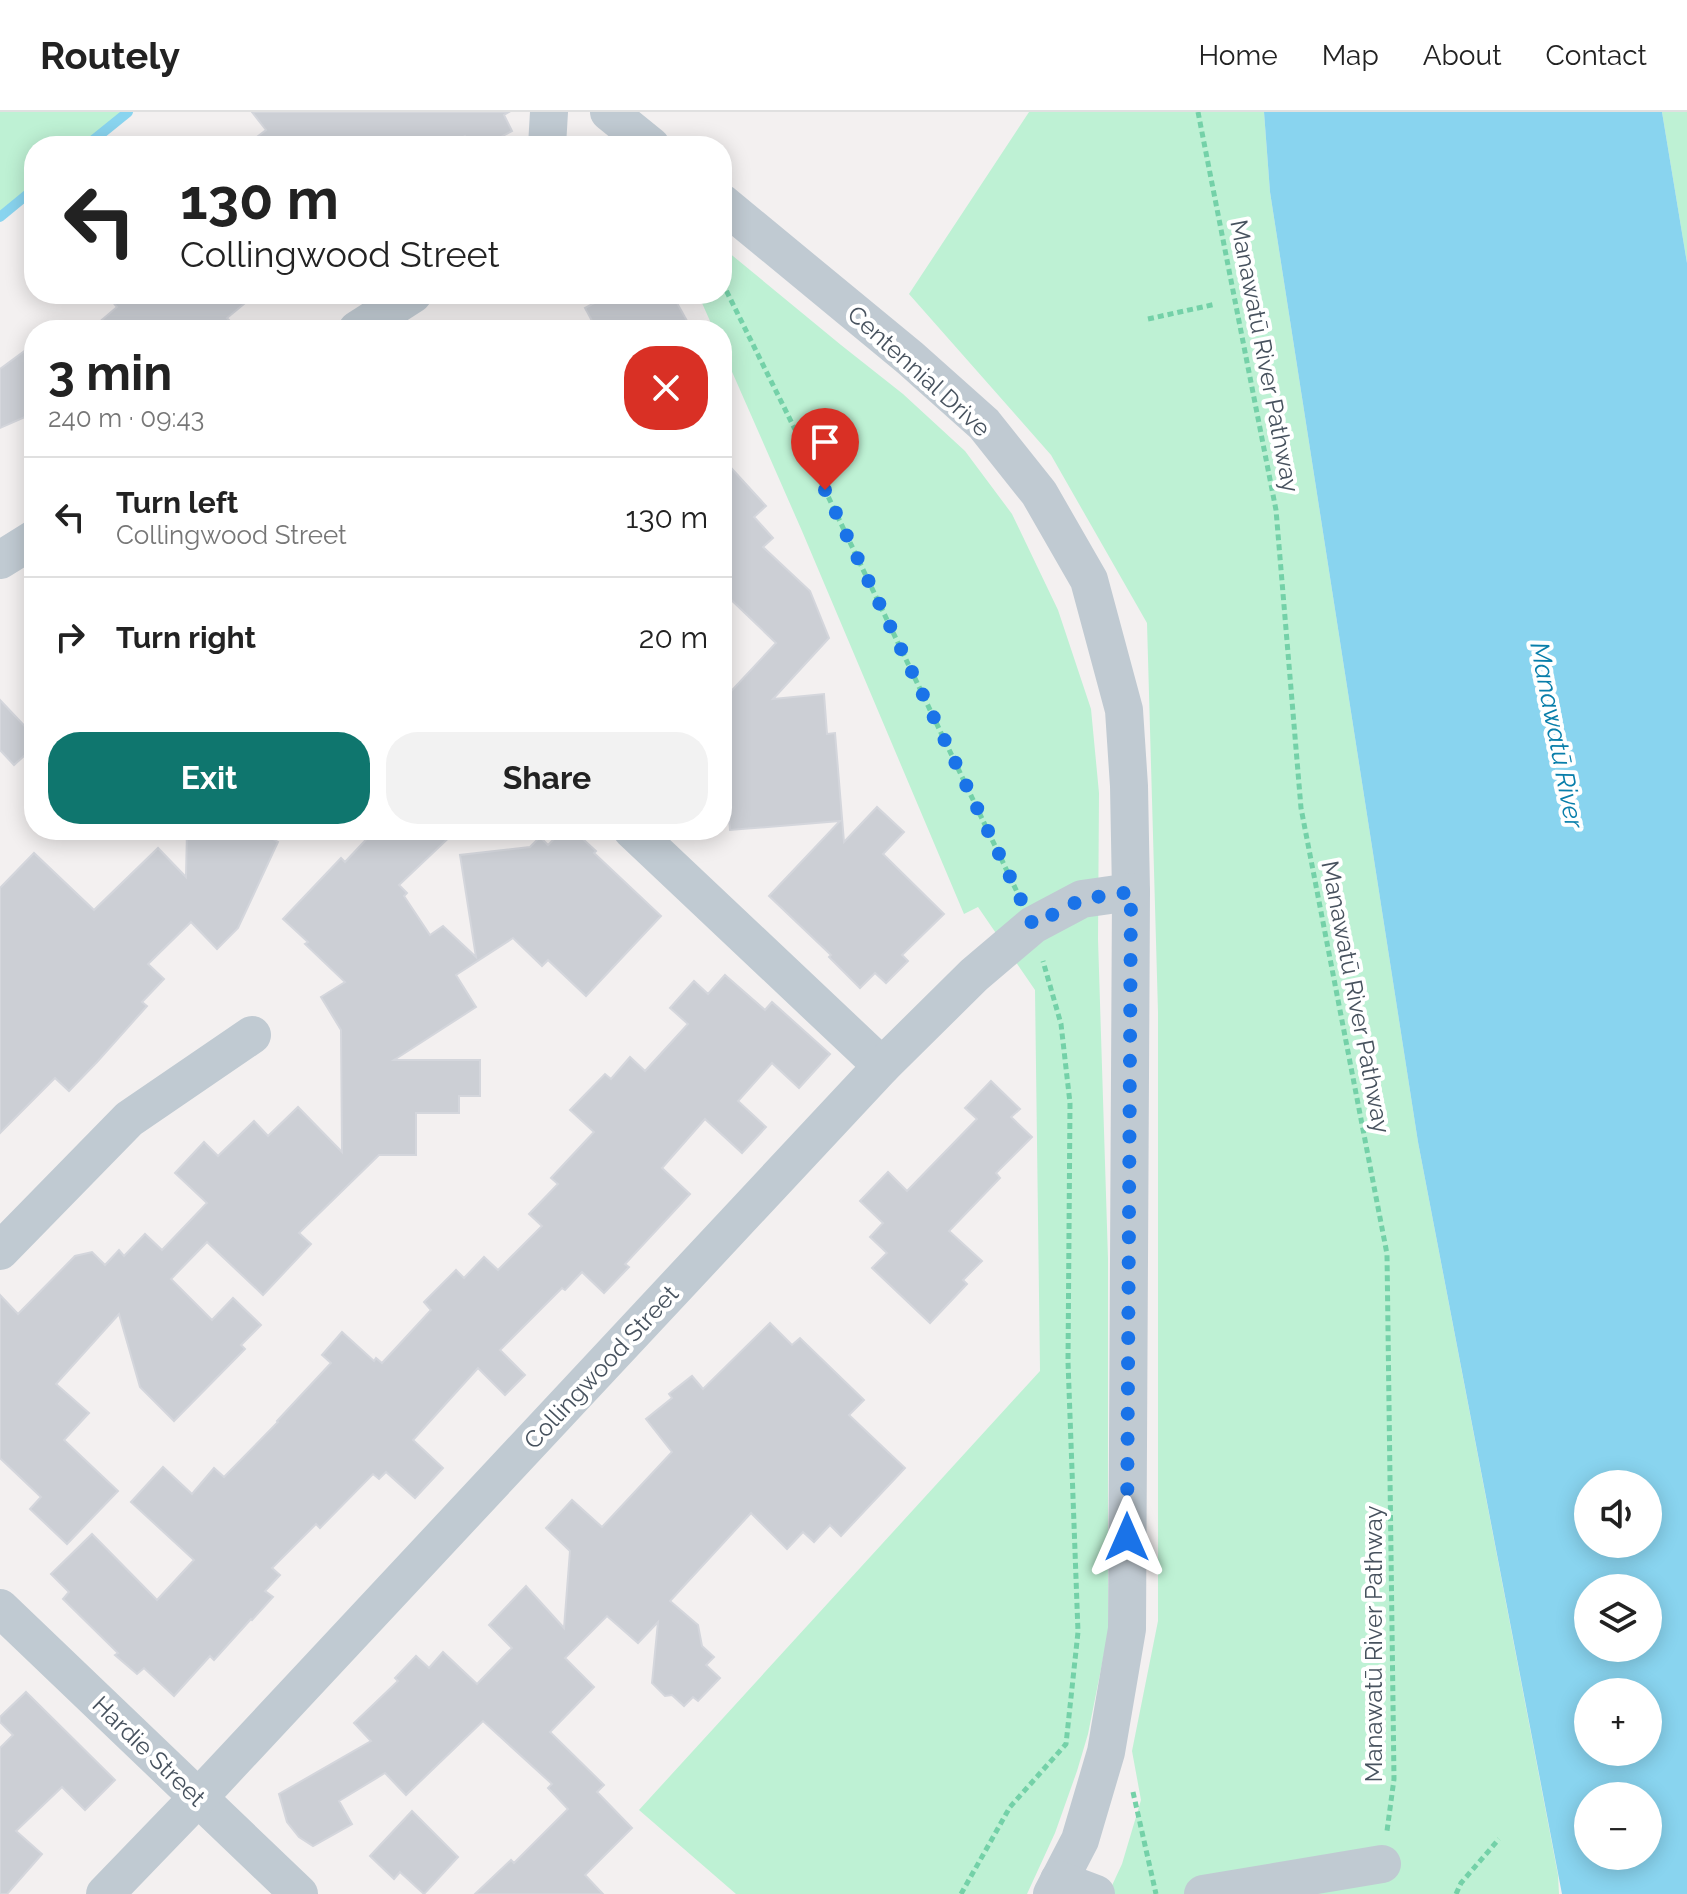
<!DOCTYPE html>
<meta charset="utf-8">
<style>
body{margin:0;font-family:Raleway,sans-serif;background:#f2f2f2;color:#222;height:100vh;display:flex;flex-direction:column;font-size:30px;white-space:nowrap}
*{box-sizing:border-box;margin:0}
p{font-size:26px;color:#767676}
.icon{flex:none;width:44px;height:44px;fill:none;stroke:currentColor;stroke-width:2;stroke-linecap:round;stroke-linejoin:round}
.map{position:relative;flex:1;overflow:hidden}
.panel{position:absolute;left:24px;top:208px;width:708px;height:520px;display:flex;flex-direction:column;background:#fff;border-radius:32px;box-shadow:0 4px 20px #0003}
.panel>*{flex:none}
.top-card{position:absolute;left:24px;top:24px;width:708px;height:168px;border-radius:32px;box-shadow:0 4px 20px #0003;background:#fff;color:#222;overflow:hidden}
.tools{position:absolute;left:1574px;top:1358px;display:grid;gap:16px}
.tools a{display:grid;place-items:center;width:88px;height:88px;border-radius:50%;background:#fff;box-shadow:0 4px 20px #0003;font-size:40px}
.pin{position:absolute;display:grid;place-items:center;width:68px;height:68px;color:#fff;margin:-82px -34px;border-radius:50% 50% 50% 0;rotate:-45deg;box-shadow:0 0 8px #0007}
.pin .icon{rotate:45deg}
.me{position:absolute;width:88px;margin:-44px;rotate:0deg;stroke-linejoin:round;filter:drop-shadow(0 0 6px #0008)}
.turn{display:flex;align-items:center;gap:28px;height:168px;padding:0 24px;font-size:36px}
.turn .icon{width:104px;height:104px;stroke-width:2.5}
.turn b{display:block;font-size:56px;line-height:68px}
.round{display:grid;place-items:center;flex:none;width:84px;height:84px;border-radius:32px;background:#f2f2f2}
.head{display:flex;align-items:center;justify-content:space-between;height:136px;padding:0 24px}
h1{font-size:48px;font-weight:700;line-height:60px}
.primary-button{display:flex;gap:16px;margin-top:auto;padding:16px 24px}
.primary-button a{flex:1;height:92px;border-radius:32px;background:#0f766e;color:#fff;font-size:32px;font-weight:700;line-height:92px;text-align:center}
.primary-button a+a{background:#f2f2f2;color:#222}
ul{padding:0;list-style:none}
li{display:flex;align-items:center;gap:24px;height:120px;padding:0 24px;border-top:2px solid #e0e0e0}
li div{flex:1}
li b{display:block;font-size:30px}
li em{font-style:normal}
header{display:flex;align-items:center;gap:48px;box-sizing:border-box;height:112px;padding:0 40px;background:#fff;border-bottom:2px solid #e0e0e0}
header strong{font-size:38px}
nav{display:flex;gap:44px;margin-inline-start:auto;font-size:28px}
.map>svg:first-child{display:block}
.green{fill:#bef1d4}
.water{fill:#89d4ef;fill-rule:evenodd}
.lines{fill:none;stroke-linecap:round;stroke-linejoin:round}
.stream{stroke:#89d4ef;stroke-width:10}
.building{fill:#cccfd5;stroke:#d4d6dc;stroke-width:2}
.path{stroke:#74d1a8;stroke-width:5;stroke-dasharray:6 4;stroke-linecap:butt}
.minor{stroke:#c0cad2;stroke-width:38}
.route{stroke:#1a73e8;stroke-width:14;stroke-dasharray:0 25.2}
.labels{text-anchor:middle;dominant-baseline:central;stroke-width:8;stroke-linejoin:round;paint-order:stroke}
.street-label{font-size:24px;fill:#47525e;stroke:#fff}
.water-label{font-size:26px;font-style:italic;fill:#087eaa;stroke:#fff}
</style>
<header>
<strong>Routely</strong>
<nav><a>Home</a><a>Map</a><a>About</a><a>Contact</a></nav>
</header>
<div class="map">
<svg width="1687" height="1782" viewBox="0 0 1687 1782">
<rect width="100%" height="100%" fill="#f3f0f0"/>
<g class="green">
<polygon points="0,0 128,0 86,34 34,34 34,77 0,105"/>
<polygon points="1029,0 1264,0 1270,80 1418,1030 1558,1763 1559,1782 1108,1782 1122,1752 1141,1688 1132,1639 1158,1509 1158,900 1147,511 1051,343 909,182"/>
<polygon points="1662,0 1687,0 1687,151"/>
<polygon points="722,135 841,233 903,282 965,339 1012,402 1058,498 1091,597 1099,681 1098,827 1108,1147 1108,1522 1088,1622 1077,1659 1055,1721 1027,1782 736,1782 639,1698 1040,1259 1035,878 978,795 964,802 802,419 722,237 722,218 714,218 698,182 722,182"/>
</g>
<path class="water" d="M1264,0H1662L1687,151V1782H1562L1418,1030L1270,80ZM1588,1372H1648V1432H1588ZM1588,1476H1648V1536H1588ZM1588,1580H1648V1640H1588ZM1588,1684H1648V1744H1588Z"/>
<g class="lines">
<g class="stream">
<polyline points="86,34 128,0"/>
<polyline points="0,105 34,77"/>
</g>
</g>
<g class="building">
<polygon points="252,0 509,0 504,3 512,19 484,34 470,34 465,24 446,34 245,34 266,18"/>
<polygon points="106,182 256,182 227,206 238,218 90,218 117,195"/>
<polygon points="611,182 672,182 692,218 597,218 585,196"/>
<polygon points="34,232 34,301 0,316 0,257"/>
<polygon points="722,346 766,394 754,405 773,426 763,435 810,479 829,526 773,587 824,582 827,622 835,621 844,730 877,695 904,720 883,742 944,802 902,843 908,849 886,871 875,861 860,876 829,845 831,843 769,784 840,709 730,718 722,625 722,589 776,531 722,479"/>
<polygon points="0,588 34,624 34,635 14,653 0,638"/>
<polygon points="187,718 266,718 266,723 278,730 238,816 217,837 191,810 148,852 164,867 142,890 147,894 97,950 69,979 55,966 0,1021 0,776 34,741 94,798 158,736 186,765"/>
<polygon points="375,718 457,718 399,773 407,781 404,784 430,823 443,814 476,845 460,743 530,735 540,725 548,733 563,718 573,718 596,739 594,741 661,804 586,884 548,848 542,854 513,826 456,863 476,895 394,948 480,948 480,984 459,984 459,1001 416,1001 416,1043 379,1043 299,1121 311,1132 263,1183 207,1130 171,1167 212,1208 233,1186 261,1213 241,1233 245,1237 174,1309 140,1275 119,1202 56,1272 89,1301 64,1328 118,1379 67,1432 30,1397 41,1385 0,1346 0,1183 18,1202 75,1144 92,1140 105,1153 119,1138 124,1144 145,1122 162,1138 207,1091 175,1061 204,1030 218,1044 254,1009 268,1024 298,995 342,1040 341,918 321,885 345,870 305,832 308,830 283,807 341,746 345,750"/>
<polygon points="725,863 765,898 772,890 830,942 799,976 772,951 738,989 766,1015 742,1041 705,1007 662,1056 690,1082 625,1152 629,1155 604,1181 582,1160 565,1178 562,1176 500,1238 525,1263 505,1283 478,1256 413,1328 443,1356 415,1386 386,1360 379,1367 373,1362 320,1416 316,1412 272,1456 280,1463 265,1479 273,1485 252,1508 251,1507 214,1548 210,1544 174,1584 144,1556 137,1562 115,1543 118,1541 63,1487 69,1480 51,1462 92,1422 157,1488 194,1448 131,1390 163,1355 192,1382 214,1356 224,1365 278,1310 277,1309 331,1251 322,1243 342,1220 374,1249 376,1246 382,1251 431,1198 424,1190 456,1158 464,1166 484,1145 498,1158 542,1114 529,1102 558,1072 551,1066 594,1020 570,998 605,962 611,967 630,945 645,959 688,912 670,896 694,869 708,882"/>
<polygon points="991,969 1020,997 1011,1005 1032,1025 996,1061 1000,1066 949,1119 982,1149 963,1168 967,1172 930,1211 872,1156 887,1141 870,1125 883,1111 860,1089 888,1060 907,1079 977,1007 965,996"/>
<polygon points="770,1211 792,1233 800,1226 864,1288 849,1303 905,1356 841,1424 830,1413 814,1430 803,1420 787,1437 751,1401 670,1489 698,1513 702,1534 714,1545 706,1553 720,1566 698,1589 693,1585 684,1594 672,1583 665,1584 652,1571 658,1510 638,1531 607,1504 565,1546 594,1575 550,1620 604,1673 597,1680 632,1716 585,1763 603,1782 475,1782 511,1748 514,1751 568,1697 548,1676 552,1672 483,1609 406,1683 385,1661 339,1689 352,1712 313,1734 299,1725 287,1710 279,1682 371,1629 354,1611 398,1569 395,1566 416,1544 429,1556 443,1540 477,1572 512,1536 489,1513 526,1474 564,1516 570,1439 546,1416 572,1388 602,1415 672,1340 646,1307 672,1286 669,1282 692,1264 703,1277"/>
<polygon points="26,1580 115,1668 85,1698 62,1675 16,1719 42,1742 7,1782 0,1782 0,1636 13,1623 0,1610 0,1605"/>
<polygon points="412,1699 458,1745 424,1782 400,1760 394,1767 370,1744"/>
</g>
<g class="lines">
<g class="path">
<polyline points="1198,0 1276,398 1301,696 1387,1142 1394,1667 1387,1719"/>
<polyline points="722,170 825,378 1019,784"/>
<polyline points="1148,207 1216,192"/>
<polyline points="1133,1680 1156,1782"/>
<polyline points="961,1782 1010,1695 1066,1632 1078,1520 1068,1250 1070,991 1061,912 1043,849"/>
<polyline points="1456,1782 1461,1771 1499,1727"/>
</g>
<g class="minor">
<polyline points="609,0 651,34"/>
<polyline points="547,34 549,0"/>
<polyline points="722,91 910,246 984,312 1039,381 1089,468 1124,598 1129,674 1131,780 1127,1517 1106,1640 1080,1728 1052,1782"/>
<polyline points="357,218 413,182"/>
<polyline points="0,448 34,427"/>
<polyline points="632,718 882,954"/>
<polyline points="0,1139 129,1007 252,923"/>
<polyline points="0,1496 299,1782"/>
<polyline points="1059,1768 1096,1782"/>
<polyline points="105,1782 213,1670 882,954 974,863 1033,813 1082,787 1131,780"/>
<polyline points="1203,1782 1382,1752"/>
</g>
</g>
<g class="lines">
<polyline class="route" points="825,378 1033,813 1082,787 1131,780 1127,1425"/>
</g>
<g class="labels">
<g class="street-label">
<text transform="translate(1265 244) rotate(79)">Manawatū River Pathway</text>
<text transform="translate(919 259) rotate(42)">Centennial Drive</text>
<text transform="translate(1356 885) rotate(79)">Manawatū River Pathway</text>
<text transform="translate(601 1255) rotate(-47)">Collingwood Street</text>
<text transform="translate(1373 1532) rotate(-90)">Manawatū River Pathway</text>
<text transform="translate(149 1639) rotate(44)">Hardie Street</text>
</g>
<g class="water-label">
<text transform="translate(1557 623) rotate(79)">Manawatū River</text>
</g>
</g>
</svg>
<div class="tools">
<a><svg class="icon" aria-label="sound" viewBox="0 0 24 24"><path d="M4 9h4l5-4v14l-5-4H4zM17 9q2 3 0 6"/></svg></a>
<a><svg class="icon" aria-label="layers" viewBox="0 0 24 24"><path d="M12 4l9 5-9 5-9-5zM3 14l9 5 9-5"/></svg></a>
<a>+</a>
<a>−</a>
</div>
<div class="pin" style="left:825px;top:378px;background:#d93025"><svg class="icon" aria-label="arrive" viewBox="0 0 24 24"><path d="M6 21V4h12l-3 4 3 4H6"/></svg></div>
<svg class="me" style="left:1127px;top:1425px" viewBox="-20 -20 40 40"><path d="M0-17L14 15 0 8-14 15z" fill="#1a73e8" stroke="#fff" stroke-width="4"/></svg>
<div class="top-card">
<div class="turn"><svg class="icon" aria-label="left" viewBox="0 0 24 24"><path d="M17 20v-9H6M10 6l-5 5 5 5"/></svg><div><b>130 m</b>Collingwood Street</div></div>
</div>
<section class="panel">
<div class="head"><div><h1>3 min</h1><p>240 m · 09:43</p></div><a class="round" style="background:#d93025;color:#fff"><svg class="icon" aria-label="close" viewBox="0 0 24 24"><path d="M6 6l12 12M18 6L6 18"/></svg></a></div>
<ul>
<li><svg class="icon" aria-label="left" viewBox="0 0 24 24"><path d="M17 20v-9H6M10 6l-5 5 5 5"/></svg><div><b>Turn left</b><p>Collingwood Street</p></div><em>130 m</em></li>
<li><svg class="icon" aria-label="right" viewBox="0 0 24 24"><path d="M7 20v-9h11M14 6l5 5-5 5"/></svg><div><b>Turn right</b></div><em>20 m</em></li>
</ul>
<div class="primary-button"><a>Exit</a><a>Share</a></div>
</section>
</div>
